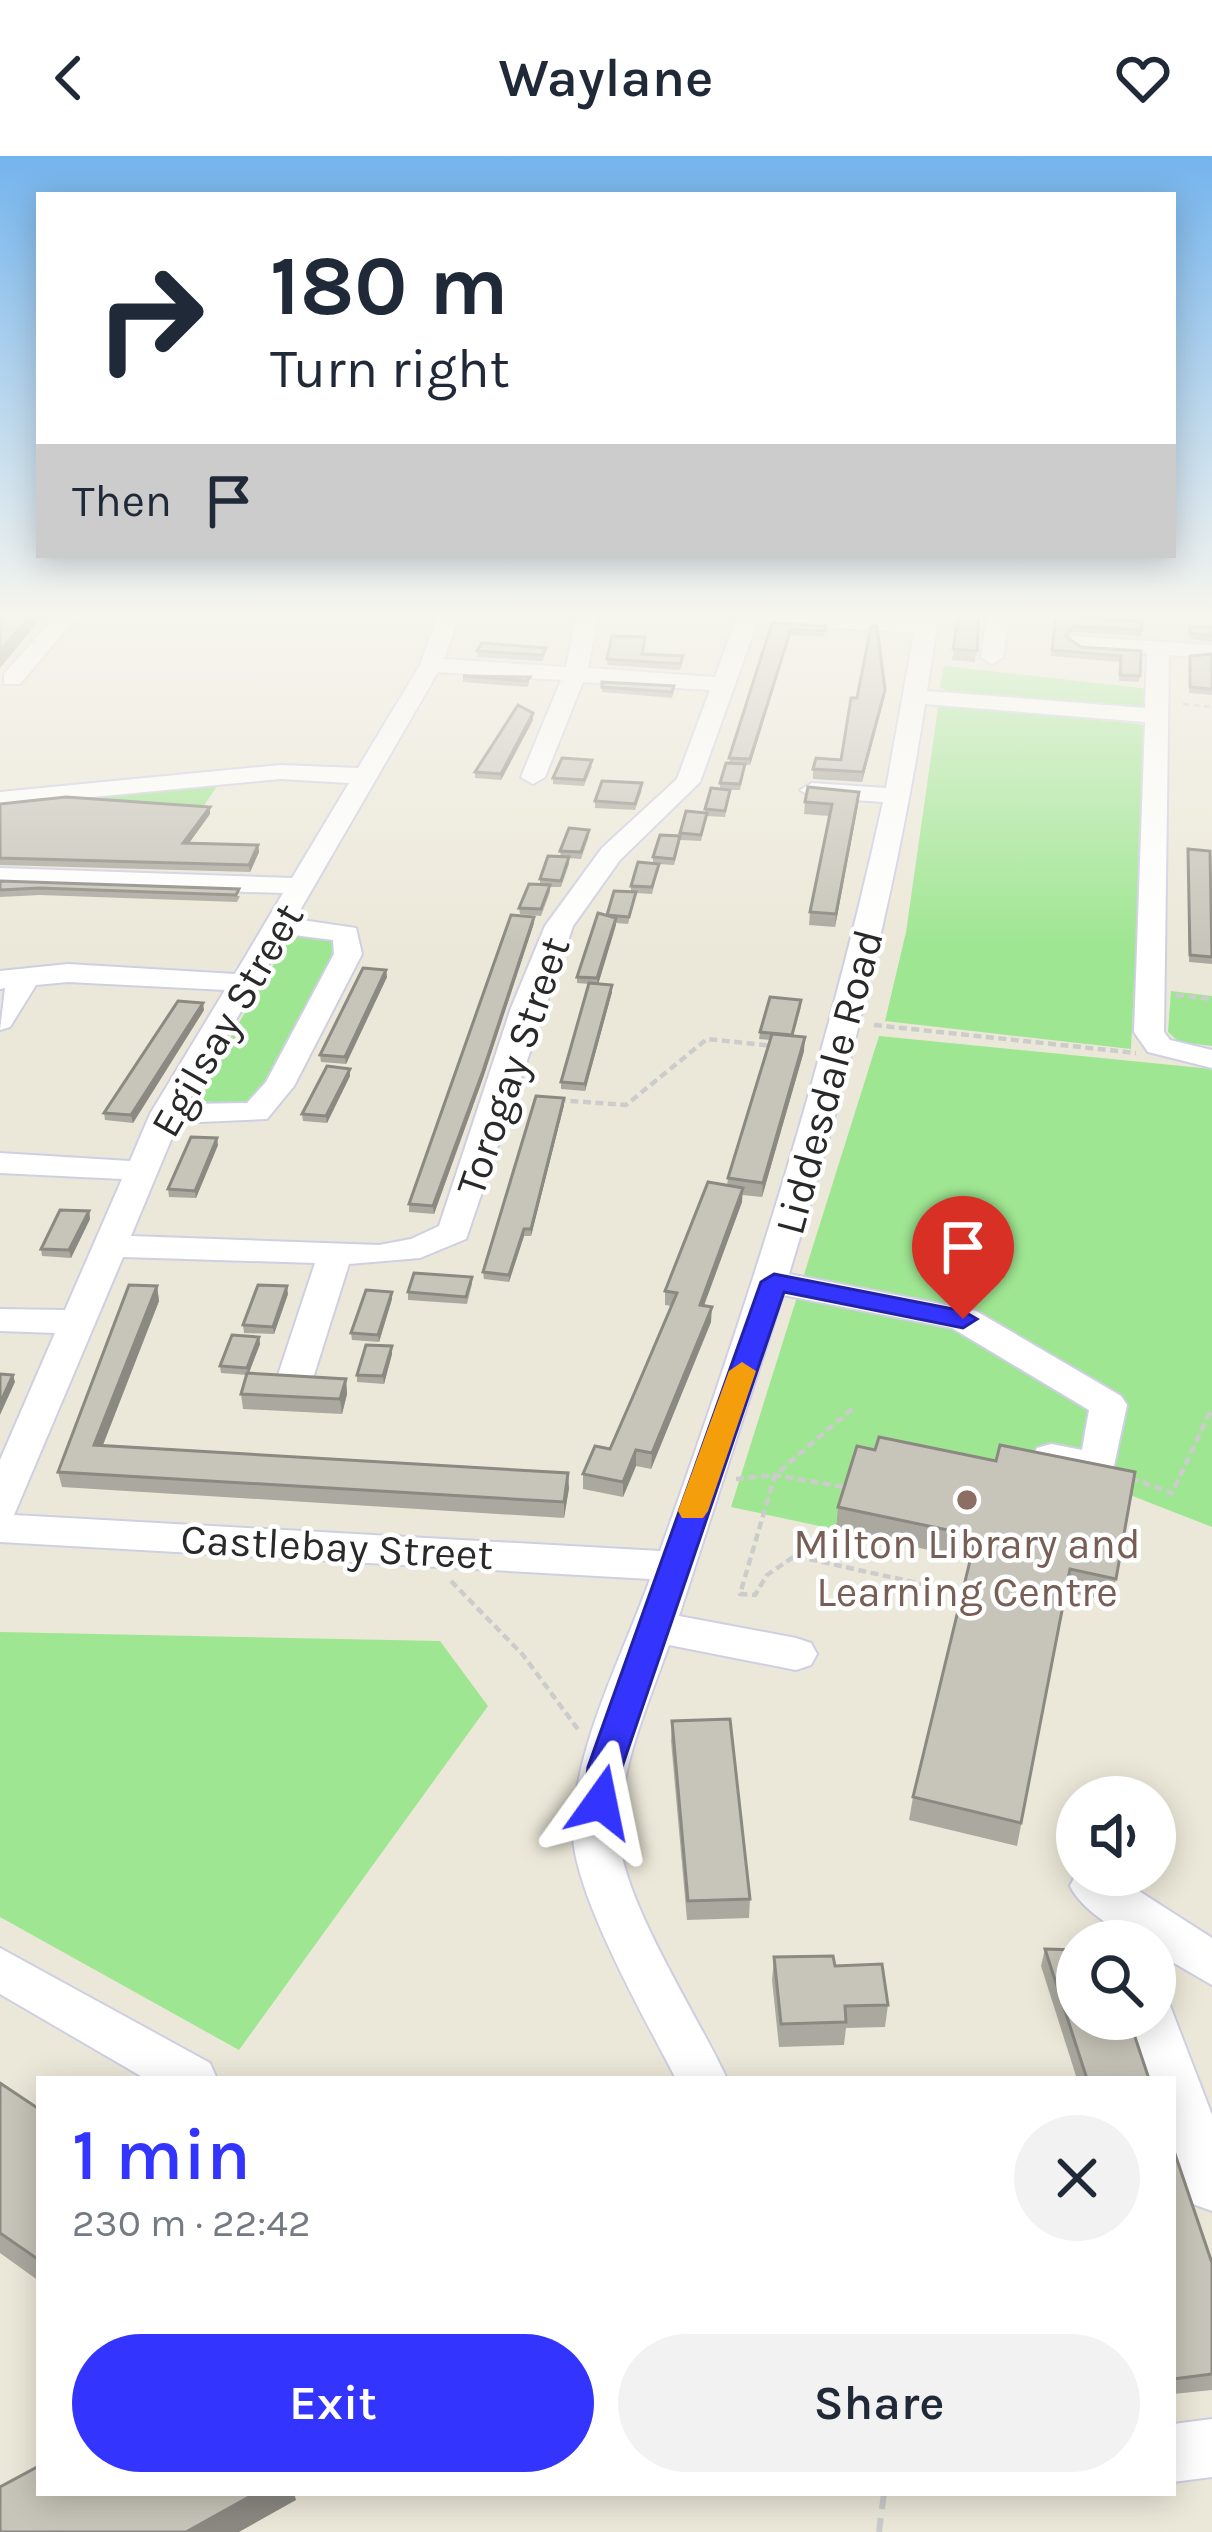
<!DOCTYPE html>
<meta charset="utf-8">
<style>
body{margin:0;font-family:Karla,sans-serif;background:#f2f2f3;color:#1f2937;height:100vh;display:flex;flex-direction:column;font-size:45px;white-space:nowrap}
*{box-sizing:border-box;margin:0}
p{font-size:39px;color:#747a83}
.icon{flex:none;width:66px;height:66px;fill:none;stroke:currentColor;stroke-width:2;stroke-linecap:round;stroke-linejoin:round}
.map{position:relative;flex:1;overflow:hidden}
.side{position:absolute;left:36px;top:1920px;width:1140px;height:420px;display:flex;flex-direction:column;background:#fff;border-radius:0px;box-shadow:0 6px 30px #0003}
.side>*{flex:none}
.top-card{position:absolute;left:36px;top:36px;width:1140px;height:366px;border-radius:0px;box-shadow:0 6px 30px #0003;background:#fff;color:#1f2937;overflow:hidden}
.buttons{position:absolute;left:1056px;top:1620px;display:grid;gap:24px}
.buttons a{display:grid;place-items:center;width:120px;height:120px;border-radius:50%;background:#fff;box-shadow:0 6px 30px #0003;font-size:60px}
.pin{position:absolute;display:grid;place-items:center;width:102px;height:102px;color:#fff;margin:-123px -51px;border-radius:50% 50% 50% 0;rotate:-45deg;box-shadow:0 0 12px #0007}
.pin .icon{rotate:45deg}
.me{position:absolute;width:132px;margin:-66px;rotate:12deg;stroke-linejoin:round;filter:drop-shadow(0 0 9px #0008)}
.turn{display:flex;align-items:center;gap:42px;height:252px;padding:0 36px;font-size:54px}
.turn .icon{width:156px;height:156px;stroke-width:2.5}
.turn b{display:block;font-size:84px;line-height:102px}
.then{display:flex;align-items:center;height:114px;padding:0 36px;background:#0003;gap:24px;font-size:45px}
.round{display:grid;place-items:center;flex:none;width:126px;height:126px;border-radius:63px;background:#f2f2f3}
.head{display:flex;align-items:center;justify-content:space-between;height:204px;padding:0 36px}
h1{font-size:72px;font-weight:600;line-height:90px;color:#3434ff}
.cta{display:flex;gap:24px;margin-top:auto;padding:24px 36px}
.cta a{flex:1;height:138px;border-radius:72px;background:#3434ff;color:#fff;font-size:48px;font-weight:600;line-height:138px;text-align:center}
.cta a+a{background:#f2f2f3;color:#1f2937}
header{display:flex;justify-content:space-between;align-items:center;height:156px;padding:0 36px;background:#fff;font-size:54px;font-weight:600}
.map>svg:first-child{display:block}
.green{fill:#9fe692}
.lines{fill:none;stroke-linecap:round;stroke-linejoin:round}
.minor-casing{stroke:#cfcfe3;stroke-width:4}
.path-far2{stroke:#ccc;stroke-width:3;stroke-dasharray:6 4.5;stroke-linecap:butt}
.path-far1{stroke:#ccc;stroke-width:4.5;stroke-dasharray:8 4.5;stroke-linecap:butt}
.path{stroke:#ccc;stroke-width:6;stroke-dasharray:14 9;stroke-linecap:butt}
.minor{fill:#fff;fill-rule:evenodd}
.wall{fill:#aba99f}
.shaded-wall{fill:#8b8982}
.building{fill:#c7c4b9;stroke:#8b8982;stroke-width:3}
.route{fill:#3434ff;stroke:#2222a6;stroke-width:3}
.slow{fill:#f59e0b}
.education-dot{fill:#8d6e63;stroke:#fff;stroke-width:4.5}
.labels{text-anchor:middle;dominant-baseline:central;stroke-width:9;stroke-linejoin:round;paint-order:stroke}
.street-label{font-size:42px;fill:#292929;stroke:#fff}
.education-label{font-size:42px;fill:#785e54;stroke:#fff}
</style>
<header><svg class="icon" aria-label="back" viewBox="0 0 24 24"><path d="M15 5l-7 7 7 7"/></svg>Waylane<svg class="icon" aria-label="heart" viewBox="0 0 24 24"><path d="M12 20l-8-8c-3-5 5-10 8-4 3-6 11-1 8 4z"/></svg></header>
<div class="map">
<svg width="1212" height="2376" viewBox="0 0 1212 2376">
<rect width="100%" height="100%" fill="#ece8d9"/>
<g class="green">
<polygon points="944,510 1149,533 1149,548 1134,552 947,535 940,531"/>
<polygon points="947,548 1147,569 1131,893 885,865 906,776 938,552"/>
<polygon points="219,627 203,651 88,642"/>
<polygon points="291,779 331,782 342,790 256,940 241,949 193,944"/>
<polygon points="1171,835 1212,840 1212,890 1179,886 1168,876"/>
<polygon points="879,880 1212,913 1212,1371 1130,1339 1111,1446 973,1403 731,1351"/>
<polygon points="0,1476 440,1485 488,1550 239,1894 0,1761"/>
</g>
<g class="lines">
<defs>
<g id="minor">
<polygon points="59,456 81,456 20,528 4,528 4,518"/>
<path d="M439,456H461L444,503L566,511L577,456H599L588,512L715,521L739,456L916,464L917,456H939L927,535L1145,552L1147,497L1080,492L1069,485L1072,480L1212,489V503L1169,499L1164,876L1170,884L1212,894V912L1148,896L1134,876L1145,566L925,548C896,738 846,931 789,1118L976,1155L1121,1240L1127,1249L1112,1319L1098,1323L1037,1310L1032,1301L1037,1292L1051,1288L1082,1294L1089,1254L952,1172L783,1139L679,1460L796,1482L811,1487L817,1498L811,1509L796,1514L669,1489C648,1549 619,1613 619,1677C620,1742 699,1861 727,1923H676C647,1866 574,1739 573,1678C573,1592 622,1502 650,1423L0,1386V1304L55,1177L0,1175V1153L65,1154L122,1023L0,1017V997L130,1005L150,958L225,834L68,826L36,829L10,871L0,874L5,832L0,833V815L68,808L235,818L283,737L0,728V712L292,722L349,627L280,623L0,650V636L280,609L358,612L420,509ZM757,467L914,477L886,632L812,627L800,634L812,641L883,646C827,901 748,1149 660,1395L14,1359L123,1101L315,1107L278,1219L296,1231L314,1219L349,1108L420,1102L466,1083L573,770L620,704L700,626ZM438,516L561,524L521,621L533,628L545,621L583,526L710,534L677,623L602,692L545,770L511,852L439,1070L411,1083L379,1089L131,1080L178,967L267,963L294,930L362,798L356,772L295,763ZM286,778L333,784L334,798L266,926L247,947L187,948Z"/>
<polygon points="988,456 1010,456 1003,501 992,508 981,501"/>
<path d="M1077,1716L1114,1719L1212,1782V1829L1155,1796V1785C1127,1785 1082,1755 1070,1730Z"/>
<polygon points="0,1792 210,1907 217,1923 146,1923 0,1838"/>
<polygon points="1155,1842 1169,1847 1212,1959 1212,2055 1193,2048 1173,1995 1173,1923 1148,1923 1126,1863 1155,1863"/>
<polygon points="1212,2263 1212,2321 1173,2326 1173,2268"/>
</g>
</defs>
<use href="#minor" class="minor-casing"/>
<polyline class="path-far2" points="1183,548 1212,551"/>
<g class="path-far1">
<polyline points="1176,839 1212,843"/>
<polyline points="874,869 1136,897"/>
<polyline points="558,944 626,949 707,883 774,890"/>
<polyline points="852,1253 775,1319 740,1438 755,1439 767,1419 795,1400 949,1434"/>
<polyline points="1131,1322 1172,1337 1212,1252"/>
<polyline points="736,1323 775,1319 849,1332"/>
<polyline points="451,1425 523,1499 580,1576"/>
</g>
<polyline class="path" points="879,2376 884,2337"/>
<use href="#minor" class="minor"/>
</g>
<g class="wall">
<polygon points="959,456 979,456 975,506 952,504"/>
<polygon points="1056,459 1142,474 1141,480 1072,476 1068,482 1081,491 1141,495 1139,526 1119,525 1120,506 1051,500"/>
<polygon points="772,467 826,470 824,481 790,479 750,609 745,609 740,634 730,634 725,661 706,660 701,685 680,684 680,677 705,657 705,653 720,633 720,627 729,607"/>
<polygon points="1190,470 1212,471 1212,486 1189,483"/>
<polygon points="546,492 546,497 542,505 478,501 477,495"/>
<polygon points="643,498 683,506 680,514 607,509 607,503"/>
<polygon points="1212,498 1212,539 1189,537 1190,500"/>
<polygon points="463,520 530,526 527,531 463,526"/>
<polygon points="602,526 674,536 672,542 602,536"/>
<polygon points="885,534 862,626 813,623 813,613 841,604 857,542"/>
<polygon points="533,564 501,624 475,622 475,616"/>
<polygon points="592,610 584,630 553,628 553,622"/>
<polygon points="642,634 635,654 595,652 595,645"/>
<polygon points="859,636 835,771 809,769 810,756 829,660 804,658 805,646"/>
<polygon points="0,648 210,651 210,658 189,687 258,689 259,696 250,716 0,709"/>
<polygon points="589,680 581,703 569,702 569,708 561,731 550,731 550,736 541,760 520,758 519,752 540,728 540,723 561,701 560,695"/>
<polygon points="680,686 674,709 659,708 652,738 636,737 628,768 616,767 598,828 612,836 585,935 561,933 561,926 589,828 577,827 577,821 607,759 631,736 631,730 653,707 653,701"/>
<polygon points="1188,693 1212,734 1212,808 1189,806"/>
<polygon points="0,725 240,740 237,746 40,739 0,741"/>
<polygon points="534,767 483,922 434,1058 409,1056 409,1048"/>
<polygon points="386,814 387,821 346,908 321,906 320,899"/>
<polygon points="801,851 793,880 804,895 762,1041 742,1039 742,1046 704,1149 711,1166 651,1313 636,1310 623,1341 583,1333 583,1318 610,1293 671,1150 665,1149 665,1135 727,1030 728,1022 771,884 759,883 760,876"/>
<polygon points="204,854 133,967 105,964 104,957"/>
<polygon points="350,920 327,967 303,965 302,958"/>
<polygon points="564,942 564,949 531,1080 524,1080 509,1126 484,1123 483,1116"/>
<polygon points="218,989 196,1042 169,1041 168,1033"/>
<polygon points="89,1055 90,1063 71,1102 42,1100 41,1093"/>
<polygon points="472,1121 472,1128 467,1148 408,1144 408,1136"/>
<polygon points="157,1130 159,1145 103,1289 569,1332 564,1362 62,1331 58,1316"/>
<polygon points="288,1138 274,1178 244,1177 243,1169"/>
<polygon points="392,1143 379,1186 352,1184 351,1177"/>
<polygon points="259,1181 260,1188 249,1217 346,1223 347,1238 342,1258 243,1253 241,1238 247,1219 221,1217 220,1210"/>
<polygon points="392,1190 392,1198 384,1228 357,1226 357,1219"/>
<polygon points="857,1290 1116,1423 1111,1445 1066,1436 1017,1690 909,1664 913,1641 971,1403 836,1374 838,1351"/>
<polygon points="672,1565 750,1743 749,1762 687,1764 671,1585"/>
<polygon points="1045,1793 1149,1923 1077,1923 1041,1810"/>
<polygon points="774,1801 835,1810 888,1849 885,1871 846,1872 844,1889 779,1891 772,1824"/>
<polygon points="0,1927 39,1953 39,2125 0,2097"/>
<polygon points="1173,1992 1212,2107 1212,2234 1173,2238"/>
</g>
<g class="shaded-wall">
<polygon points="33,456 41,456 42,461 0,512 0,495"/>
<polygon points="791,473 790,479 750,609 750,603"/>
<polygon points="885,534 884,543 862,626 863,616"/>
<polygon points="533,557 533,564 501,624 501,618"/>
<polygon points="859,636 858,649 835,771 836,758"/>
<polygon points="210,651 210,658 184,694 183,687"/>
<polygon points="258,689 259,696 250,716 249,709"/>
<polygon points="534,761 534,767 483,922 434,1058 433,1050"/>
<polygon points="616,762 616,769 598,829 597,822"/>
<polygon points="386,814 387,821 346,908 345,901"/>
<polygon points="612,829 612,836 585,935 585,928"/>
<polygon points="203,847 204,854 133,967 131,959"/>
<polygon points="805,881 804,895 762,1041 763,1027"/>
<polygon points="350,913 350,920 327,967 326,960"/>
<polygon points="564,942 564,949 531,1080 531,1073"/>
<polygon points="217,982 218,989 196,1042 195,1035"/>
<polygon points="743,1032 742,1046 699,1163 700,1149"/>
<polygon points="89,1055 90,1063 71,1102 69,1094"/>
<polygon points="524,1073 524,1080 509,1126 509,1119"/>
<polygon points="157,1130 159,1145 97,1304 94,1289"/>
<polygon points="287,1130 288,1138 274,1178 273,1171"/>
<polygon points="392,1136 392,1143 379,1186 378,1179"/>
<polygon points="712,1151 711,1166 651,1313 652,1297"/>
<polygon points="259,1181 260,1188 248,1219 247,1212"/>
<polygon points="392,1190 392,1198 384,1228 383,1220"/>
<polygon points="13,1219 15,1226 0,1259 0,1247"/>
<polygon points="346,1223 347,1238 342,1258 340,1243"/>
<polygon points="636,1294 636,1310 623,1341 623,1326"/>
<polygon points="568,1317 569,1332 564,1362 564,1346"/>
<polygon points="256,2337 294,2337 296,2344 239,2376 186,2376"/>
</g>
<g class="building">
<polygon points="0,456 33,456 0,495"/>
<polygon points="959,456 979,456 977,495 953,493"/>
<polygon points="1056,459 1142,466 1142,474 1073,470 1065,480 1081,491 1141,495 1140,520 1120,519 1121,500 1052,494"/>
<polygon points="772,467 826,470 825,475 791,473 750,603 729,602"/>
<polygon points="871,470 877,470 885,534 863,616 813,613 816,602 841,604 851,542 857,542"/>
<polygon points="1190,470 1212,471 1212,480 1190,477"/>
<polygon points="612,480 645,481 642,498 683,500 680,508 607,503"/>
<polygon points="482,487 546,492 542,499 477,495"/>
<polygon points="1212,498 1212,533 1190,531 1190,500"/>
<polygon points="463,520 530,521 527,525"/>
<polygon points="602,526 674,530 672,536 602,531"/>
<polygon points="518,549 533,557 501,618 475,616"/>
<polygon points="562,602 592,604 584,624 553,622"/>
<polygon points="726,607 745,608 740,628 720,627"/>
<polygon points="602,625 642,627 635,648 595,645"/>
<polygon points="808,631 859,636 836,758 810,756 832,648 805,646"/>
<polygon points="711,632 730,634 725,655 705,653"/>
<polygon points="66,641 210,651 183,687 258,689 249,709 0,702 0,648"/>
<polygon points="686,655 707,657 701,679 680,677"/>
<polygon points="569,672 589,674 581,696 560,695"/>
<polygon points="660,679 680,680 674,703 653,701"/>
<polygon points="1188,693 1210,695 1212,801 1190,799"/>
<polygon points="548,700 569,701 561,725 540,723"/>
<polygon points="638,706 659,708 652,731 631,730"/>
<polygon points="0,725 239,733 236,739 39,732 0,734"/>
<polygon points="529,728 550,729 541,753 519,752"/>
<polygon points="614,735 636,736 629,761 607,759"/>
<polygon points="598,757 616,762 597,822 577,821"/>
<polygon points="511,759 534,761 483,915 433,1050 409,1048"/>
<polygon points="363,812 386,814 345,901 320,899"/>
<polygon points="589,827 612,829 585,928 561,926"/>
<polygon points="770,841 801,844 792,879 760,876"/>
<polygon points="178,845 203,847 131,959 104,957"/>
<polygon points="772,878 805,881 763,1027 728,1022"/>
<polygon points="327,910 350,913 326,960 302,958"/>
<polygon points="536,940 564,942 531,1073 524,1073 509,1119 483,1116"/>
<polygon points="191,981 217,982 195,1035 168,1033"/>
<polygon points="708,1026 743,1032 700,1149 712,1151 652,1297 636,1294 623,1326 583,1318 595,1290 610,1293 634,1238 677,1137 665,1135"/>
<polygon points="60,1054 89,1055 69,1094 41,1093"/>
<polygon points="414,1117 472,1121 466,1141 408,1136"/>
<polygon points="129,1129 157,1130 94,1289 568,1317 564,1346 58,1316"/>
<polygon points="258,1129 287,1130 273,1171 243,1169"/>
<polygon points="366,1134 392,1136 378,1179 351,1177"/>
<polygon points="232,1179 259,1181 247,1212 220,1210"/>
<polygon points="366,1189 392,1190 383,1220 357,1219"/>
<polygon points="247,1217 346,1223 340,1243 241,1238"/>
<polygon points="0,1218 13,1219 0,1247"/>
<polygon points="879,1281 996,1305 1000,1289 1135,1316 1116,1423 1070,1413 1021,1667 913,1641 976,1380 838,1351 857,1290 875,1294"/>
<polygon points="730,1563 750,1743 688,1745 672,1565"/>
<polygon points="1045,1793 1077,1794 1077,1863 1129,1863 1149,1923 1087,1923"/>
<polygon points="833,1800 835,1810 882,1808 888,1849 845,1850 846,1866 781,1868 774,1801"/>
<polygon points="0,1927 39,1953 39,2104 0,2077"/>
<polygon points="1173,1992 1212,2107 1212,2218 1173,2223"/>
<polygon points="39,2310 39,2337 256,2337 186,2376 0,2376 0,2331"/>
</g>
<linearGradient id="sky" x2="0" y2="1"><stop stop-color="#74b4ed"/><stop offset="0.58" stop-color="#f6f5ee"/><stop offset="1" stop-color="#f6f5ee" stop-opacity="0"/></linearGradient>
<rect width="1212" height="789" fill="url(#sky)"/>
<polygon class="route" points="774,1118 963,1155 977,1163 963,1172 784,1136 622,1611 613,1656 589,1656 584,1646 588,1611 761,1126"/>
<polygon class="slow" points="742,1206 756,1215 708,1355 703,1362 682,1362 678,1355 729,1215"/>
<circle class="education-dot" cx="967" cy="1344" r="12"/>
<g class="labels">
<g class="street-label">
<text transform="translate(227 864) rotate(-60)">Egilsay Street</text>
<text transform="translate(513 910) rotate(-71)">Torogay Street</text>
<text transform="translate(829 926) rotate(-75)">Liddesdale Road</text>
<text transform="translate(337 1391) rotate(3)">Castlebay Street</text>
</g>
<g class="education-label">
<text x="967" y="1388">Milton Library and<tspan x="967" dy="48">Learning Centre</tspan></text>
</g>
</g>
</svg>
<div class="buttons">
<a><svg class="icon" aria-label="sound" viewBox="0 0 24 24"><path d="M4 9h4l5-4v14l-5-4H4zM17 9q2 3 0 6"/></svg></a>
<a><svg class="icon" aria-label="search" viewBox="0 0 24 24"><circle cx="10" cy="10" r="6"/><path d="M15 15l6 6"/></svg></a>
</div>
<div class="pin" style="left:963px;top:1163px;background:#d93025"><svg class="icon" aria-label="arrive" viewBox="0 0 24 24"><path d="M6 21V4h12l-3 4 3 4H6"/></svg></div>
<svg class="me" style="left:601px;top:1646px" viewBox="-20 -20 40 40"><path d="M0-17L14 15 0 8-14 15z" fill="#3434ff" stroke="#fff" stroke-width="4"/></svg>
<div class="top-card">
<div class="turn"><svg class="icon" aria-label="right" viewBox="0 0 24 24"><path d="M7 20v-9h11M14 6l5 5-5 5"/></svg><div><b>180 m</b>Turn right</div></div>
<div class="then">Then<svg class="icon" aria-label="arrive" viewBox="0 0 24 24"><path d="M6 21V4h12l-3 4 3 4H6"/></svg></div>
</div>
<section class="side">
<div class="head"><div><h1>1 min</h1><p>230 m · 22:42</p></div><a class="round"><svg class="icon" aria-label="close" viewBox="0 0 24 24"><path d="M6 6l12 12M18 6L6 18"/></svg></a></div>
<div class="cta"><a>Exit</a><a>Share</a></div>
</section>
</div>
